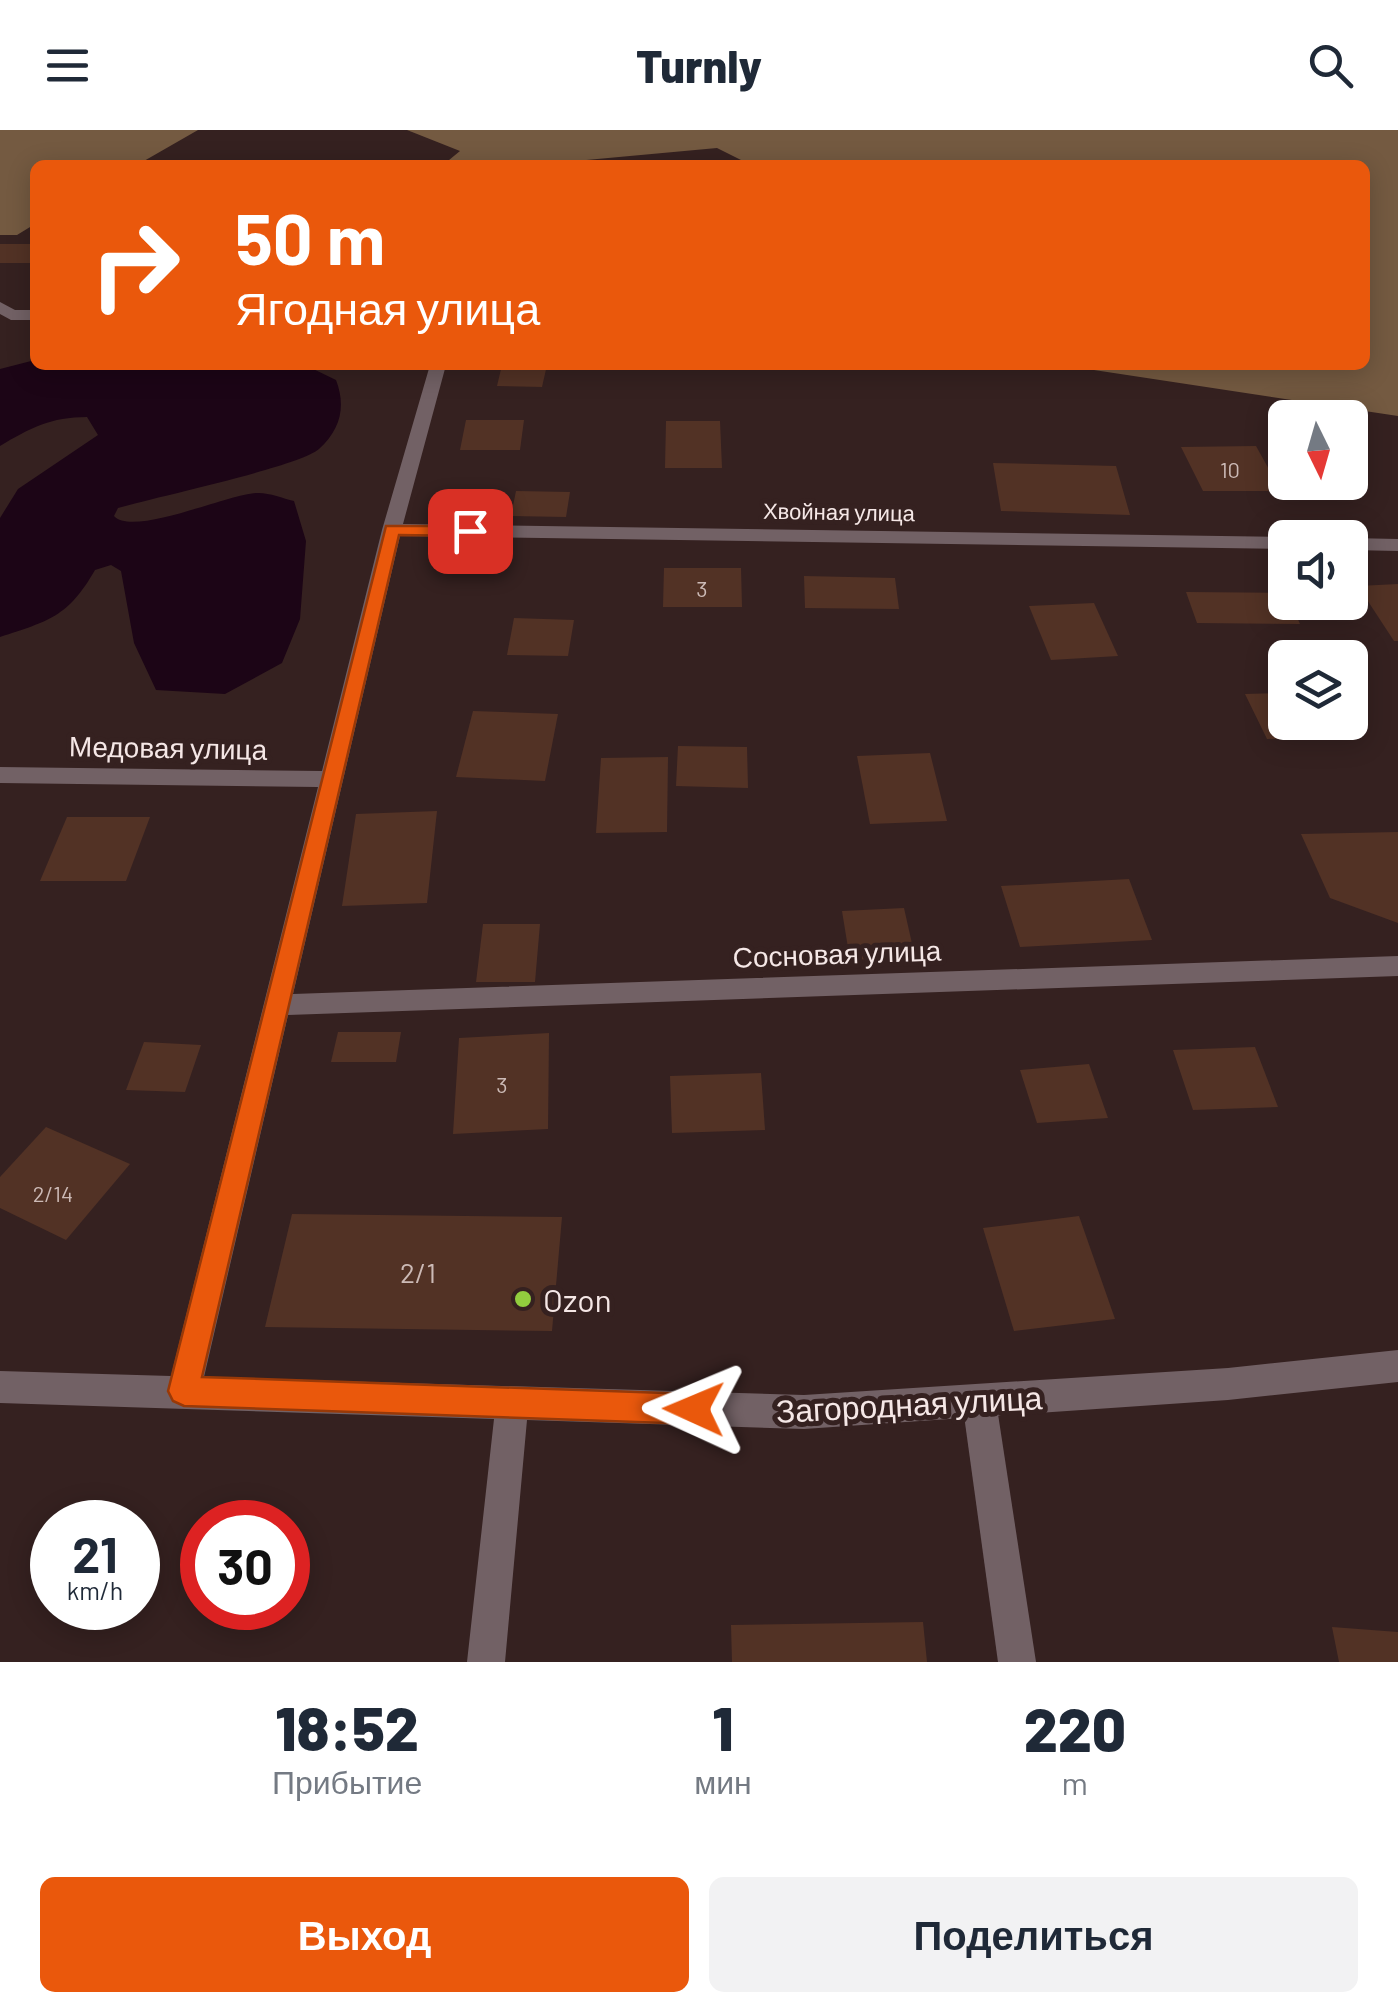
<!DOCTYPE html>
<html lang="ru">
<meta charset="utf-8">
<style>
body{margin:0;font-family:Barlow,sans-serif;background:#f2f2f3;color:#1f2937;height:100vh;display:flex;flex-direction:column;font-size:38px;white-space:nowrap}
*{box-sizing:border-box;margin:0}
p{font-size:32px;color:#747a83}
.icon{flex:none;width:55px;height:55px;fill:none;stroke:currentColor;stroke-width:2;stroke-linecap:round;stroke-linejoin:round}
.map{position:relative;height:1532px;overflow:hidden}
.side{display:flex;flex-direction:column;background:#fff;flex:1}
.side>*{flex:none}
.banner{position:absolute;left:30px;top:30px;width:1340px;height:210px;border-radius:15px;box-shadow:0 5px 25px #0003;background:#ea580c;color:#fff;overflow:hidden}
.needle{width:65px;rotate:175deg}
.controls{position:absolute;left:1268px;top:270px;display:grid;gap:20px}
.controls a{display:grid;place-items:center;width:100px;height:100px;border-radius:15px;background:#fff;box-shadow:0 5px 25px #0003;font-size:50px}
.speed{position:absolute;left:30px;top:1370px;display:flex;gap:20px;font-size:50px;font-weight:700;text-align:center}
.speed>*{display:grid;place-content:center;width:130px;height:130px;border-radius:50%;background:#fff;box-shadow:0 5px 25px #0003;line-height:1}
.speed small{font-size:25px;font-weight:400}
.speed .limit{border:15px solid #d22;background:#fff;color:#111}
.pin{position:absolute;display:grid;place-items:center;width:85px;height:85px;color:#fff;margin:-42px;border-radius:20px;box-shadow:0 5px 15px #0006}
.me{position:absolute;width:110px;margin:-55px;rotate:271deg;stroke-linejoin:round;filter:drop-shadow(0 0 8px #0008)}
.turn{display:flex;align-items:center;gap:35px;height:210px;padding:0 40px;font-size:45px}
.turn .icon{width:130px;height:130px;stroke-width:2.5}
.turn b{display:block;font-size:70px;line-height:85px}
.eta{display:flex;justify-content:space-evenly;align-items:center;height:170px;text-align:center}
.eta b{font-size:60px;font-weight:800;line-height:70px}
.action{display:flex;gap:20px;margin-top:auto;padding:20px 40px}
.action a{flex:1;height:115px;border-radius:15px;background:#ea580c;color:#fff;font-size:40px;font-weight:800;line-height:115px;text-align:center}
.action a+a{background:#f2f2f3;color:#1f2937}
header{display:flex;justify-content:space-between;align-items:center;height:130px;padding:0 40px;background:#fff;font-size:45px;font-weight:800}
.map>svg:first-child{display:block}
.forest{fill:#745a41}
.water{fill:#1c0516}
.building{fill:#523225}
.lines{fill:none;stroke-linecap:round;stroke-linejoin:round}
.service{fill:#726165;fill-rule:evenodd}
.minor{fill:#726165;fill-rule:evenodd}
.route{fill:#ea580c;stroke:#983908;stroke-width:2.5}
.poi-dot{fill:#92cd3e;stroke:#352120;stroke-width:4}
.labels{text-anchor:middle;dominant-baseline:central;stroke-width:10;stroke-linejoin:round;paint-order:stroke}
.number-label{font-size:22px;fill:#ccbab6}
.far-street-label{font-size:22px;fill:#f5e7e6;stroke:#352120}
.street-label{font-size:28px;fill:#f5e7e6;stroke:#352120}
.near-number-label{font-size:28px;fill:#ccbab6}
.near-poi-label{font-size:32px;fill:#f5e7e6;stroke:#352120;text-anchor:start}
.near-street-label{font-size:32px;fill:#f5e7e6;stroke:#352120}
</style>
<header><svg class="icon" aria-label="menu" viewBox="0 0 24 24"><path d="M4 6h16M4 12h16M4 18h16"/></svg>Turnly<svg class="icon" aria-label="search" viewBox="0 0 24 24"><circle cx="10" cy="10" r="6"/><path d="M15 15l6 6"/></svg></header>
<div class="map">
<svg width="1398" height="1532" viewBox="0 0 1398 1532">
<rect width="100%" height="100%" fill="#352120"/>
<g class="forest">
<polygon points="0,0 198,0 137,35 35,35 35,94 17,105 0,105"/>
<polygon points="407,0 1398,0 1398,286 1061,235 1365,235 1365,35 751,35 717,18 532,35 443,35 460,21"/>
</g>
<path class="water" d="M35,230V235H305L336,250C346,276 341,299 319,319C298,337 155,367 118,378L114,386C133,407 225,365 256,363C268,362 282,368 294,371L306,411L300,489L282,533L225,564L156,560L134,513L121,441L111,435L95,440C68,487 49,491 0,507V388L18,359L98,305L87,287C51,287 30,298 0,316V239Z"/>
<g class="building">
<rect x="0" y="114" width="35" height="19"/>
<polygon points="502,235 547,235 542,257 497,256"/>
<polygon points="466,290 524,290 520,320 460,320"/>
<polygon points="666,291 720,291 722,338 665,338"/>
<polygon points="1256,316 1281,361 1203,361 1181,317"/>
<polygon points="993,333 1116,336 1130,385 1001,381"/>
<polygon points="516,361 570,362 566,387 511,386"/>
<polygon points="664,438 741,438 742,477 663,477"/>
<polygon points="804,446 895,448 899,479 805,478"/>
<polygon points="1398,454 1398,511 1394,511 1358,456"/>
<polygon points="1186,462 1285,463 1285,472 1290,472 1300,494 1197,493"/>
<polygon points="1094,473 1118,526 1051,530 1029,476"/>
<polygon points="514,488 574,490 568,526 507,525"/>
<polygon points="1285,563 1285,592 1336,592 1343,607 1267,609 1245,564"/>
<polygon points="473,581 558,584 545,651 456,647"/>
<polygon points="678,616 747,617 748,658 676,656"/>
<polygon points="930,623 947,691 870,694 857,626"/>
<polygon points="668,627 667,702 596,703 601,628"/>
<polygon points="437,681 427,773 342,776 356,684"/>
<polygon points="67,687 150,687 126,751 40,751"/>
<polygon points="1398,702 1398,793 1330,768 1301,704"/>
<polygon points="1129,749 1152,810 1020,817 1001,756"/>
<polygon points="904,778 915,827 850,830 842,781"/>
<polygon points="483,794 540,794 535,852 476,852"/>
<polygon points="338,902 401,902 396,932 331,932"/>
<polygon points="549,903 548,999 453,1004 459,908"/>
<polygon points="144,912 201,915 185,962 126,960"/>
<polygon points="1255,917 1278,977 1193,980 1173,920"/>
<polygon points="1089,934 1108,988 1037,993 1020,940"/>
<polygon points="761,943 765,1000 672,1003 670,946"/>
<polygon points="46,997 130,1034 66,1110 0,1078 0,1047"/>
<polygon points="292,1084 562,1087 552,1201 265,1197"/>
<polygon points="1079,1086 1115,1189 1014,1201 983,1098"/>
<polygon points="923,1492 927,1532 732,1532 731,1495"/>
<polygon points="1332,1497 1398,1502 1398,1532 1339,1532"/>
</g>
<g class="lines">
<g class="service">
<polygon points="0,172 15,180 35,180 35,190 11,190 0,184"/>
<polygon points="979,1255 991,1259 996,1271 1036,1532 998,1532 962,1271 967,1259"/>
</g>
<g class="minor">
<polygon points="430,235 446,235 403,394 1285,407 1285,419 400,406 293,864 1398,826 1398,846 288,885 204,1247 804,1265 1228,1238 1398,1220 1398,1252 1228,1270 804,1299 527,1290 505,1532 467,1532 494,1289 0,1273 0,1241 171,1246 318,657 0,653 0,637 322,641 382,400"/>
<polygon points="1350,408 1398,409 1398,421 1350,420"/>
</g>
</g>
<polygon class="route" points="386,396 470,396 478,401 470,406 399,405 202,1247 694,1264 705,1268 710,1279 705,1290 694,1294 184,1276 173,1271 168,1261"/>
<circle class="poi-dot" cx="523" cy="1169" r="10"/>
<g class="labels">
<g class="number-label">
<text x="1230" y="339">10</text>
<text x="702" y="458">3</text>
<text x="502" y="954">3</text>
<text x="53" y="1063">2/14</text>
</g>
<g class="far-street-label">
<text transform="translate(839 381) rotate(1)">Хвойная улица</text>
</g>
<g class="street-label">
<text transform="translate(168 617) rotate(1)">Медовая улица</text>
<text transform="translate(837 823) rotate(-2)">Сосновая улица</text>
</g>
<g class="near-number-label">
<text x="418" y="1142">2/1</text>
</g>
<g class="near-poi-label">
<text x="543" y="1169">Ozon</text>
</g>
<g class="near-street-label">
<text transform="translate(909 1273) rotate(-3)">Загородная улица</text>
</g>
</g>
</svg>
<div class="controls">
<a><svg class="needle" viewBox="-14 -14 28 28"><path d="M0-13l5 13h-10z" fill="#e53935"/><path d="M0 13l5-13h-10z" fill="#747a83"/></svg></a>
<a><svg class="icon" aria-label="sound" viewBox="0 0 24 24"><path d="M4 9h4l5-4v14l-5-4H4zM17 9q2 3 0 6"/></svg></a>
<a><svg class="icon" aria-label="layers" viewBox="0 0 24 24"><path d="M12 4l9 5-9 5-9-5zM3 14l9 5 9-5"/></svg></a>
</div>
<div class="speed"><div>21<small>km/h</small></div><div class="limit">30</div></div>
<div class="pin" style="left:470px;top:401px;background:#d93025"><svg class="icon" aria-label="arrive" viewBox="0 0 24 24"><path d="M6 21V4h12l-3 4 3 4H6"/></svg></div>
<svg class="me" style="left:694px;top:1279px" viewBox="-20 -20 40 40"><path d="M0-17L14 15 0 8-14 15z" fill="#ea580c" stroke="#fff" stroke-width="4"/></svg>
<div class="banner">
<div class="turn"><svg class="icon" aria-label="right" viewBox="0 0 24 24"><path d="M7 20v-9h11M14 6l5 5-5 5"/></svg><div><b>50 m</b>Ягодная улица</div></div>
</div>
</div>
<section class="side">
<div class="eta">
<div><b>18:52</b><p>Прибытие</p></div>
<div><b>1</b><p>мин</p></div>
<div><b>220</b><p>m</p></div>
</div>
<div class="action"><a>Выход</a><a>Поделиться</a></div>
</section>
